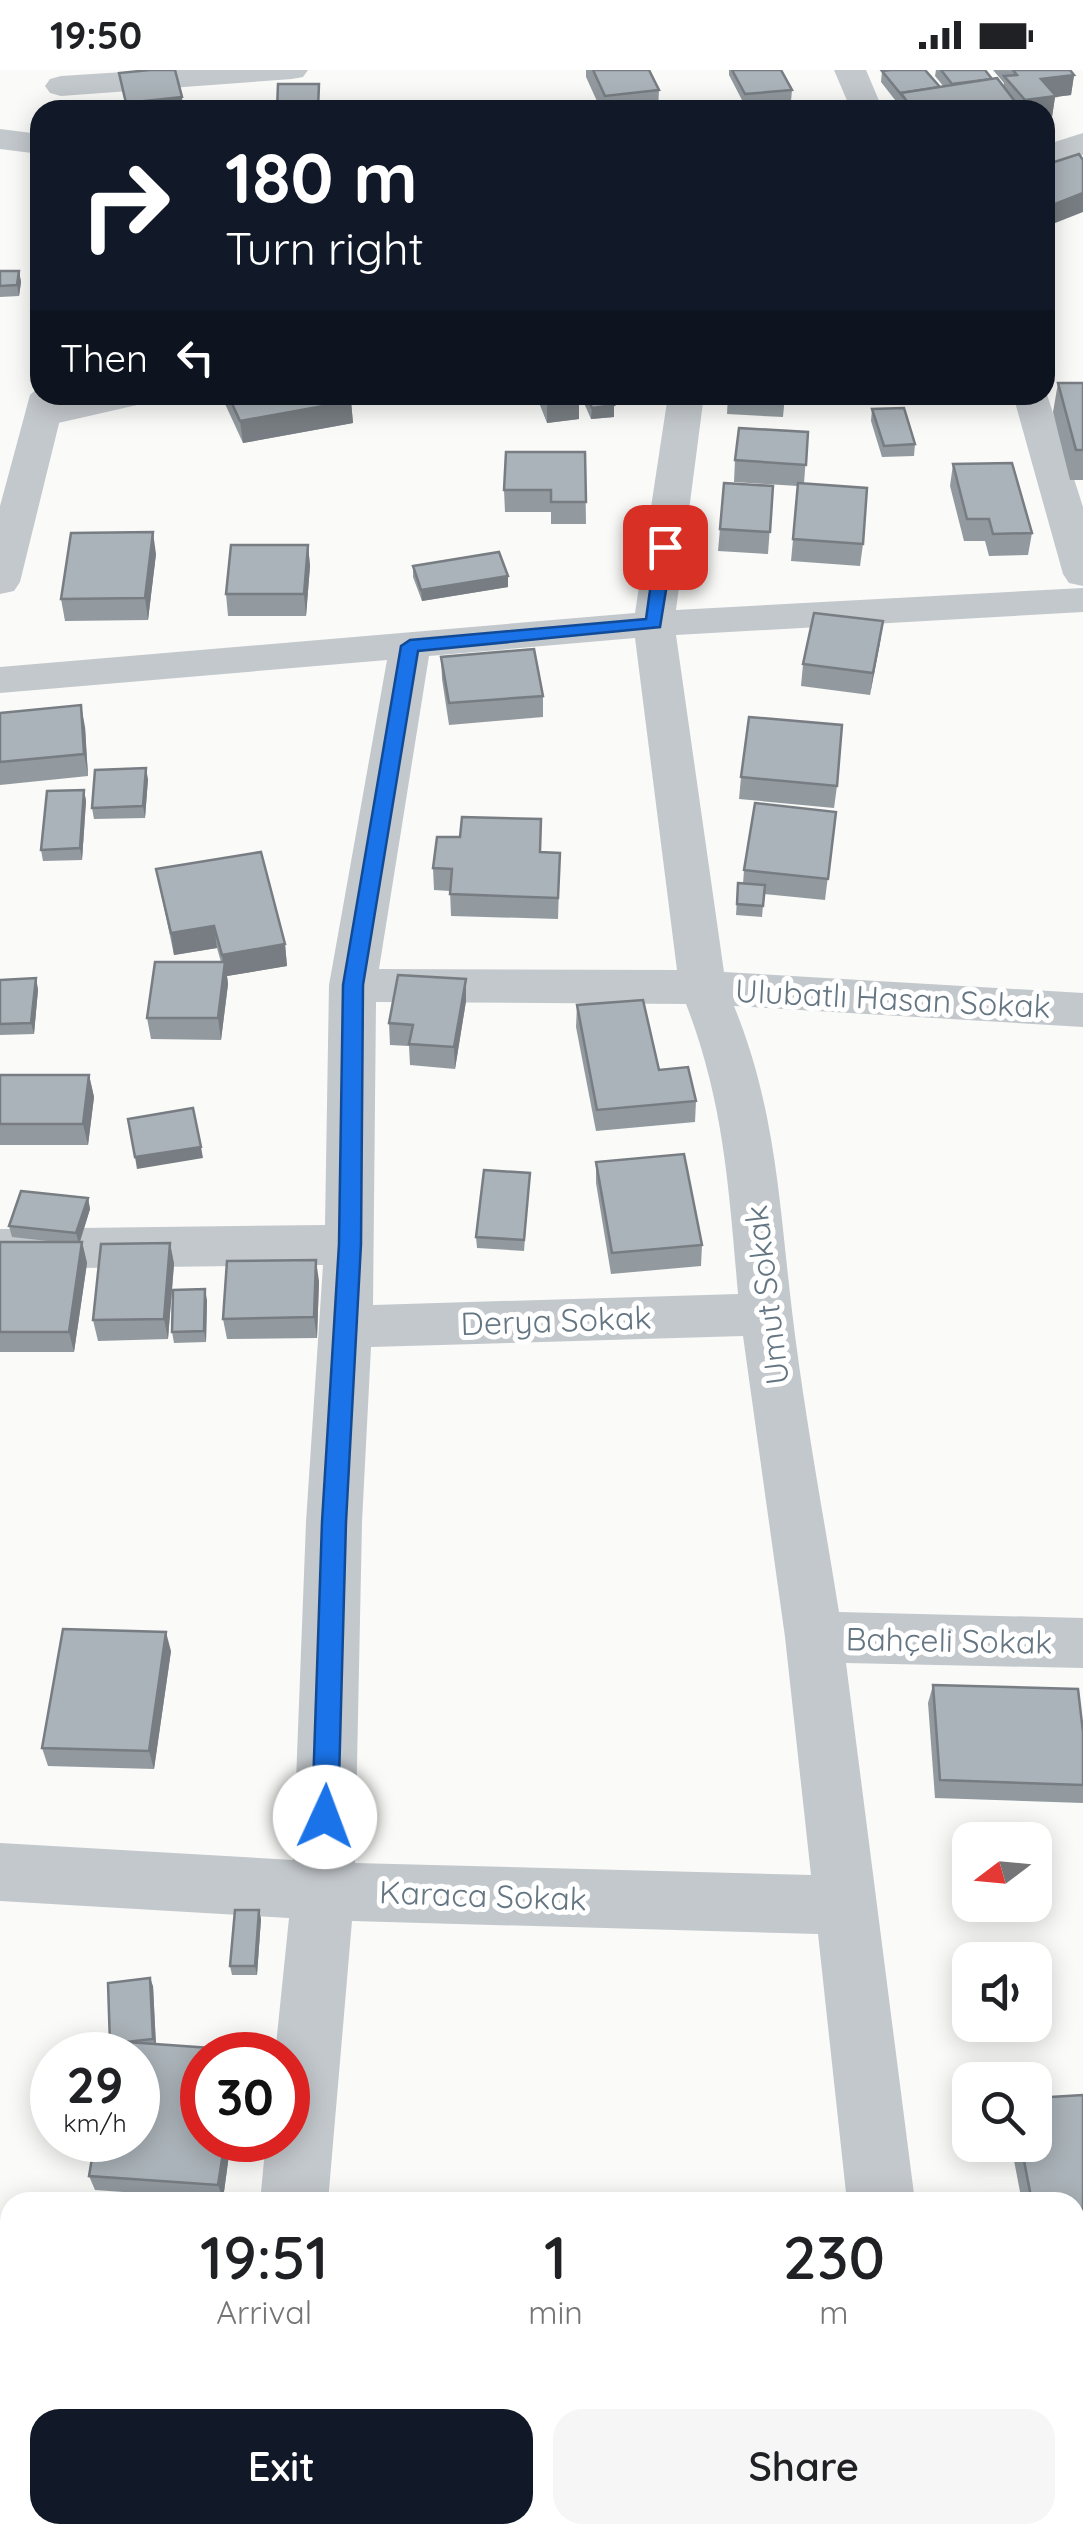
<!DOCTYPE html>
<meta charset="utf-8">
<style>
body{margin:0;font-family:Quicksand,sans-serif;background:#f6f6f6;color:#202124;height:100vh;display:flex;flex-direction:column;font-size:38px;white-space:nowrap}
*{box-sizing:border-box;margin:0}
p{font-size:32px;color:#757577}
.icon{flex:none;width:55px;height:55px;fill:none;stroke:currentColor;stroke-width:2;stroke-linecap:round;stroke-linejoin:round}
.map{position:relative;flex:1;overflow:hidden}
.sheet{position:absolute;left:0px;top:2122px;width:1085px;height:352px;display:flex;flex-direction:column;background:#fff;border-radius:30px 30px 0 0;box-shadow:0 5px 25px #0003}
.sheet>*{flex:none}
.guide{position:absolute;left:30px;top:30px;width:1025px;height:305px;border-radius:30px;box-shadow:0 5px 25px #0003;background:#111827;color:#fff;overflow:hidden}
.needle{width:65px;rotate:254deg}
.tools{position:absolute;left:952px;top:1752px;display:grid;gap:20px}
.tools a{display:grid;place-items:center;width:100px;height:100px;border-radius:20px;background:#fff;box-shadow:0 5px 25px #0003;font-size:50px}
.speed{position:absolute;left:30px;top:1962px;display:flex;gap:20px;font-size:50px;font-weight:700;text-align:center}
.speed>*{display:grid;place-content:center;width:130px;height:130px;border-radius:50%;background:#fff;box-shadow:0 5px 25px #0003;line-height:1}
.speed small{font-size:25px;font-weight:400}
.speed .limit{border:15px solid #d22;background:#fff;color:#111}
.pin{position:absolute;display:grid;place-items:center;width:85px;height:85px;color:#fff;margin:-42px;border-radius:20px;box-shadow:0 5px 15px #0006}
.me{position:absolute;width:110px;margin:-55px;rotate:2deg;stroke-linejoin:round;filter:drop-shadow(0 0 8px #0008)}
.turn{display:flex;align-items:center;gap:35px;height:210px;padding:0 30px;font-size:45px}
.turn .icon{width:130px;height:130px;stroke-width:2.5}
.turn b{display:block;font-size:70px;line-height:85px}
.then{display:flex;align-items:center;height:95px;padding:0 30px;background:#0003;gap:20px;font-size:38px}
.eta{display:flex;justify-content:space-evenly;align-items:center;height:170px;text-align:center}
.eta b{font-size:60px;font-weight:600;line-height:70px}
.action{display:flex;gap:20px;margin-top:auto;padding:20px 30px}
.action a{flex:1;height:115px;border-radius:30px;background:#111827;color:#fff;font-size:40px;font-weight:600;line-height:115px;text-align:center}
.action a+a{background:#f6f6f6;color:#202124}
.status{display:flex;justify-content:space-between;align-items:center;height:70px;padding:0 50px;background:#fff;direction:ltr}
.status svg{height:28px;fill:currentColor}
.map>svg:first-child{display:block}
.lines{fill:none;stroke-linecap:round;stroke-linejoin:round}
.minor{fill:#c3c8cc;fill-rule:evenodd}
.tertiary{fill:#c3c8cc;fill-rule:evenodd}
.wall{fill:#929a9f}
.shaded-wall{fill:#777d82}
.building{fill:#aab3b9;stroke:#777d82;stroke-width:2.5}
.route{fill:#1a73e8;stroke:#114b97;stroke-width:2.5}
.labels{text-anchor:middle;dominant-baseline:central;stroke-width:10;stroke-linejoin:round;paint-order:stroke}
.street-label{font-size:32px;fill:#657683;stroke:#fff}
</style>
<div class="status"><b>19:50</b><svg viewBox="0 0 49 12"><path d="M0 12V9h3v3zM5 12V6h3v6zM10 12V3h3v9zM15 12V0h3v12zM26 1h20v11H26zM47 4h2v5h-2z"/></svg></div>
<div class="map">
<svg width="1083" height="2473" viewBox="0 0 1083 2473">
<rect width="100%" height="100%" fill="#fafaf8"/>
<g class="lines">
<g class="minor">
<polygon points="155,0 308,0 303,7 292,9 61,26 50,23 45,16 50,9 61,6"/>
<polygon points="834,0 866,0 883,40 851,40"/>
<polygon points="0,59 40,64 40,84 0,79"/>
<polygon points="40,316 40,325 66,325 20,512 14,521 0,524 0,436 30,325"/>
<polygon points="1045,318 1083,437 1083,516 1069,513 1063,504 1013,325 1045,325"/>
<path d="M668,325H704L676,540L1083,518V542L676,565L724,902L1083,923V957L734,936C776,1039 779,1132 792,1241C804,1342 823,1442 839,1542L1083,1548V1598L846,1593L915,2132H847L818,1864L352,1851L328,2132H260L266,2070H288V1985H275L289,1848L0,1831V1773L293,1790L306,1452L323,1195L0,1199V1159L325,1155L329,915L387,590L0,623V597L635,543ZM635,568L677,900L379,899L429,586ZM376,932L686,934C724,1032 729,1120 738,1224L373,1235ZM743,1266L785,1567L811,1805L355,1793L362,1452L371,1277Z"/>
<polygon points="227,2465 301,2465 300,2473 226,2473"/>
<polygon points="883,2465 957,2465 958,2473 884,2473"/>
</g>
<g class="tertiary">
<polygon points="1083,63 1083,85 1045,97 1045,75"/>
<polygon points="78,325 151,325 146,333 45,356 31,352 25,344 31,336"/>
</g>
</g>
<g class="wall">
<polygon points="586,0 649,0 659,20 658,40 601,40 586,7"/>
<polygon points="729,0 781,0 792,20 791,31 765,33 769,40 737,40 737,35 744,34 729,5"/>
<polygon points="936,0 985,0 992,9 1003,16 1004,13 993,0 1070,0 1074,5 1071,25 1055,27 1052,47 1045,48 1045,40 899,40 899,35 881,12 882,1 940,17 944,17 935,6"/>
<polygon points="0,201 19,201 21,212 19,226 0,227"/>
<polygon points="1058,313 1083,313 1083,410 1070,410 1053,342"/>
<polygon points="221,325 348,325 351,331 353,353 243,373"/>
<polygon points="536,325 610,325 614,335 614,347 591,349 584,333 584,327 579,328 579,349 547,353"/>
<polygon points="611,325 636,325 636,333 616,335"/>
<polygon points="728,325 785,325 783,347 727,344"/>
<polygon points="872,339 915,374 914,386 882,387 871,351"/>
<polygon points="808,362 804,413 863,474 860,496 791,491 798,416 734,412 735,390"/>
<polygon points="585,382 586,454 551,454 551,442 505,442 504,420"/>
<polygon points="953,394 1032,463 1028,485 989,486 985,471 964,471 950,416"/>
<polygon points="724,413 773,416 768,484 718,481"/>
<polygon points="308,475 310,496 306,546 228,546 226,524"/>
<polygon points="156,484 148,550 65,551 61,529"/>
<polygon points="413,496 508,506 508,517 422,531 413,507"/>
<polygon points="883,551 870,625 801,616 803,594"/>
<polygon points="441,587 543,626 543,647 449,655 442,609"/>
<polygon points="0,643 85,657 88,706 0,715"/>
<polygon points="741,707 837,716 834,738 739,729"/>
<polygon points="148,709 145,748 94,749 92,738"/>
<polygon points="84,720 86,731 82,790 43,791 41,780"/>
<polygon points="836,742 825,830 764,824 762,847 736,845 738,813 743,814 744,800"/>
<polygon points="541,782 560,783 558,849 451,846 450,821 434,820 433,798"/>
<polygon points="156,799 285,874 287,896 227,906 228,914 221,970 151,969 147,948 221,892 217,878 174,885"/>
<polygon points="36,908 38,920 34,964 0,965 0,910"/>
<polygon points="466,931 455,999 410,995 409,976 390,975 389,953"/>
<polygon points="577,935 696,1031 695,1052 596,1061 576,957"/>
<polygon points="0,1005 89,1005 94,1027 88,1075 0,1075"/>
<polygon points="596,1092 702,1175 701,1196 611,1204 596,1113"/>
<polygon points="530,1103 524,1181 477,1178 476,1167"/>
<polygon points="88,1128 90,1139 80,1172 82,1172 87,1193 74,1282 0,1282 0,1172 57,1172 12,1167 9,1156"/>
<polygon points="170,1173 174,1194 168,1269 98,1271 93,1250"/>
<polygon points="319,1211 317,1268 227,1269 223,1249"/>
<polygon points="207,1230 206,1272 174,1273 172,1262"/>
<polygon points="171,1581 154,1699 48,1696 42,1678"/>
<polygon points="933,1615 1083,1662 1083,1733 935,1728 928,1633"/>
<polygon points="259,1840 261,1849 257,1905 232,1905 230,1896"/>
<polygon points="153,1916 156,1974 231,2070 223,2129 95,2120 89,2106 112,1979 110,1974"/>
<polygon points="1083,2025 1083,2173 1075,2173 1075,2132 1022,2132 1011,2075 1035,2075"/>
<polygon points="0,2261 10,2261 10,2387 0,2386"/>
<rect x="1075" y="2270" width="8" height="187"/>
</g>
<g class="shaded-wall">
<polygon points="1074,5 1071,25 1055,27 1052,47 1045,48 1045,40 1024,40 1025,30 1041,9"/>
<polygon points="182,27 183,40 127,40 126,33"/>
<polygon points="1083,123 1083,142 1045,157 1045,138"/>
<polygon points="19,201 21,212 19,226 17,215"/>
<polygon points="421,325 478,325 478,326 421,333"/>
<polygon points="571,325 584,325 584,327 579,328 579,349 547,353 547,331"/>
<polygon points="351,331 353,353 243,373 240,351"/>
<polygon points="614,335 614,347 591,349 592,338"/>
<polygon points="153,462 156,484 148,550 145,528"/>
<polygon points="308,475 310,496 306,546 304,524"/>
<polygon points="508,506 508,517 422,531 421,520"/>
<polygon points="883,551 880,573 870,625 873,603"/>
<polygon points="81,635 85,657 88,706 84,684"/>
<polygon points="146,698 148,709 145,748 143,736"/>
<polygon points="84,720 86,731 82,790 80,778"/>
<polygon points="214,856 217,878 174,885 171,863"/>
<polygon points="285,874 287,896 227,906 228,914 221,970 218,948 224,900 222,885"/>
<polygon points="36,908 38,920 34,964 31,953"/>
<polygon points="466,909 466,931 455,999 454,977"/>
<polygon points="89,1005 94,1027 88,1075 83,1054"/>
<polygon points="201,1077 203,1088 137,1099 135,1087"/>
<polygon points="88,1128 90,1139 79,1174 76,1163"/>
<polygon points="82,1172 87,1193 74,1282 69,1262"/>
<polygon points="170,1173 174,1194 168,1269 164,1249"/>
<polygon points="316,1190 319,1211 317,1268 314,1247"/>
<polygon points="205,1219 207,1230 206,1272 204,1261"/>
<polygon points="166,1562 171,1581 154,1699 149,1681"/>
<polygon points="259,1840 261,1849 257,1905 255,1896"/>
<polygon points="150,1908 153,1916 156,1977 153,1969"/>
<polygon points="225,2070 231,2070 223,2129 218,2115"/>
</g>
<g class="building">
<polygon points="150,0 175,0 182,27 126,33 119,3"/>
<polygon points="593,0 649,0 659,20 605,26"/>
<polygon points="732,0 781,0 792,20 745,24"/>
<polygon points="891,0 925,0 940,17 901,23 904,28 882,1"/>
<polygon points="941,0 985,0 992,9 952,14"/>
<polygon points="1013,0 1070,0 1074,5 1041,9 1056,26 1025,30 1004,6 1017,5"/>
<polygon points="997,8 1020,38 1010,40 913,40 901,23"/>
<polygon points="278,14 319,14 318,40 277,40"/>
<polygon points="764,32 769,40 740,40 737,35"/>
<polygon points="252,35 253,40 200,40 200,39"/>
<polygon points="1079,84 1083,90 1083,123 1045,138 1045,95"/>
<polygon points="0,201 19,201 17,215 0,216"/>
<polygon points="1058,313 1083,313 1083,380 1076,380"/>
<polygon points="228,325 348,325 351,331 240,351"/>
<polygon points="545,325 578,325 579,327 547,331"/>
<polygon points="586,325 610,325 614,335 592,338"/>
<polygon points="904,338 915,374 884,376 872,339"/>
<polygon points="739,358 808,362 806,395 735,390"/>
<polygon points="506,382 585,382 586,432 551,432 551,420 504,420"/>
<polygon points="1012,393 1032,463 993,464 989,449 967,449 953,394"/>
<polygon points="724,413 773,416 770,462 720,459"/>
<polygon points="798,413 867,418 863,474 793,469"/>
<polygon points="153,462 145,528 61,529 71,463"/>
<polygon points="231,475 308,475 304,524 226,524"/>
<polygon points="499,482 508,506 421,520 413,496"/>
<polygon points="814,543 883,551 873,603 803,594"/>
<polygon points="534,579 543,626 449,633 441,587"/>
<polygon points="81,635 84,684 0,692 0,643"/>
<polygon points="749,647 842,655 837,716 741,707"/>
<polygon points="146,698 143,736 92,738 95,700"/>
<polygon points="84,720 80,778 41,780 47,721"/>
<polygon points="755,733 836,742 828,809 744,800"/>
<polygon points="462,747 541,749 540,782 560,783 558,828 450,824 452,799 433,798 437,767 460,767"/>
<polygon points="261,782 285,874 222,885 214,856 171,863 156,799"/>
<polygon points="738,813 765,815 763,836 737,834"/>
<polygon points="155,892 225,892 218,948 147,948"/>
<polygon points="398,905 466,909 454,977 409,974 413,955 389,953"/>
<polygon points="36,908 31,953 0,954 0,910"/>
<polygon points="643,930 659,1000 688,997 696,1031 597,1040 577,935"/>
<polygon points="0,1005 89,1005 83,1054 0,1054"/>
<polygon points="193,1038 201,1077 135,1087 128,1049"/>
<polygon points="684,1084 702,1175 612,1183 596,1092"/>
<polygon points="484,1100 530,1103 524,1170 476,1167"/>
<polygon points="21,1121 88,1128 76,1163 9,1156"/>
<polygon points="0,1172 82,1172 69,1262 0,1262"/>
<polygon points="170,1173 164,1249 93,1250 101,1174"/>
<polygon points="316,1190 314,1247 223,1249 227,1191"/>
<polygon points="205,1219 204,1261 172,1262 173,1220"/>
<polygon points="63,1559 166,1562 149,1681 42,1678"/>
<polygon points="933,1615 1078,1619 1083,1662 1083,1715 940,1710"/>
<polygon points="235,1840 259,1840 255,1896 230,1896"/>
<polygon points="150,1908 153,1969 126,1972 113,1971 113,1974 110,1974 108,1913"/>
<polygon points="113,1971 238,1980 237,1985 202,1985 202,2070 225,2070 218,2115 89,2106 95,2070 138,2070 138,1985 111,1985"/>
<polygon points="1083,2025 1083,2160 1075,2160 1075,2132 1032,2132 1021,2075 1035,2075 1035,2028"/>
<polygon points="0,2261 10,2261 10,2377 0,2376"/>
<polygon points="1075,2270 1083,2270 1082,2447 1075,2414"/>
</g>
<polygon class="route" points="665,472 673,477 660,557 418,581 363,915 361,1174 346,1452 338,1747 334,1756 325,1759 316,1756 312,1747 322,1452 339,1174 343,915 401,576 410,570 646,549 656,477"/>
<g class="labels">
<g class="street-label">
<text transform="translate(893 928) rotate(3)">Ulubatlı Hasan Sokak</text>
<text transform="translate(766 1225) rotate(-97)">Umut Sokak</text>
<text transform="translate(556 1250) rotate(-2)">Derya Sokak</text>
<text transform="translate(949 1570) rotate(1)">Bahçeli Sokak</text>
<text transform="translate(483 1825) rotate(2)">Karaca Sokak</text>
</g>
</g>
</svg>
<div class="tools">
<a><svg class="needle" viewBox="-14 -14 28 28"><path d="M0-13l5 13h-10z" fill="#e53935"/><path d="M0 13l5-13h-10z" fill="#757577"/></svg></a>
<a><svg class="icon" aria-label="sound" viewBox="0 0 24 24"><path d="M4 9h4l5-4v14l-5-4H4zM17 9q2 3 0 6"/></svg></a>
<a><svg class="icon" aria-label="search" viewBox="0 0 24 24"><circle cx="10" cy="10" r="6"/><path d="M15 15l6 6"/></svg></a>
</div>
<div class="speed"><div>29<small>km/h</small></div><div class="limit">30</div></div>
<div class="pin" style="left:665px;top:477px;background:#d93025"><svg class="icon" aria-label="arrive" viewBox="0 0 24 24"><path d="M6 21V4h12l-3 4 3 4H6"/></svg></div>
<svg class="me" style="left:325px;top:1747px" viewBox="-20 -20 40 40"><circle r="19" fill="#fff"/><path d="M0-13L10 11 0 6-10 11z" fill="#1a73e8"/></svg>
<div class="guide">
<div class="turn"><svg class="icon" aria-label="right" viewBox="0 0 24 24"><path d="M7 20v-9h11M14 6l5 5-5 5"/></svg><div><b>180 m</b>Turn right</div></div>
<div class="then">Then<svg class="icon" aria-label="left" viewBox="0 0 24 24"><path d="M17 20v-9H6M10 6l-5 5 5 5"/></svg></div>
</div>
<section class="sheet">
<div class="eta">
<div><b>19:51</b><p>Arrival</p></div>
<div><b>1</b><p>min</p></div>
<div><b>230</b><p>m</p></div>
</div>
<div class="action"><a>Exit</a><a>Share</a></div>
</section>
</div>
